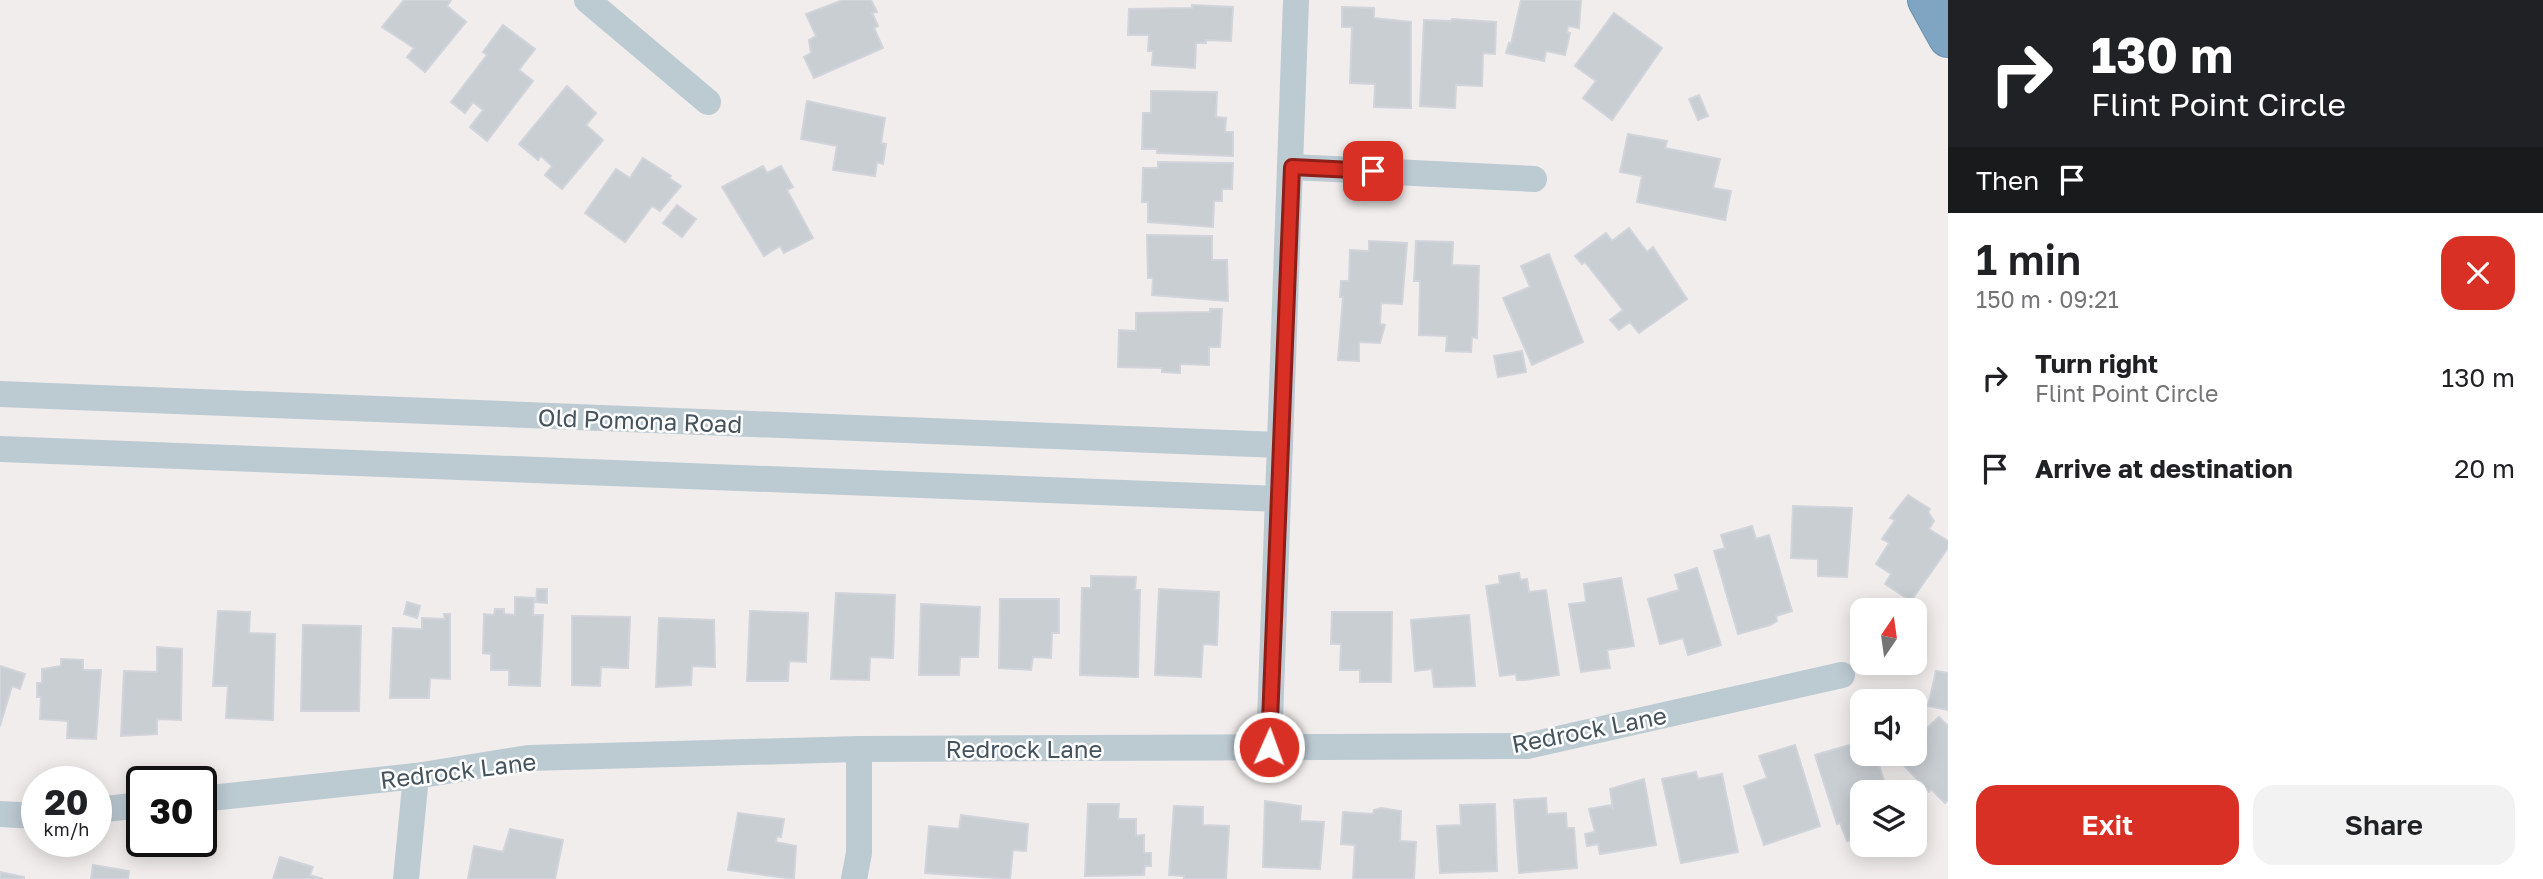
<!DOCTYPE html>
<meta charset="utf-8">
<style>
body{margin:0;font-family:"Golos Text",sans-serif;background:#f2f2f2;color:#202124;height:100vh;display:flex;flex-direction:column;font-size:26px;white-space:nowrap}
*{box-sizing:border-box;margin:0}
p{font-size:23px;color:#757577}
.icon{flex:none;width:38px;height:38px;fill:none;stroke:currentColor;stroke-width:2;stroke-linecap:round;stroke-linejoin:round}
.map{position:relative;flex:1;overflow:hidden}
.panel{display:flex;flex-direction:column;background:#fff;width:595px}
.panel>*{flex:none}
.hud{background:#202124;color:#fff;overflow:hidden}
.needle{width:46px;rotate:13deg}
.controls{position:absolute;left:1850px;top:598px;display:grid;gap:14px}
.controls a{display:grid;place-items:center;width:77px;height:77px;border-radius:14px;background:#fff;box-shadow:0 4px 18px #0003;font-size:35px}
.speed{position:absolute;left:21px;top:766px;display:flex;gap:14px;font-size:35px;font-weight:700;text-align:center}
.speed>*{display:grid;place-content:center;width:91px;height:91px;border-radius:50%;background:#fff;box-shadow:0 4px 18px #0003;line-height:1}
.speed small{font-size:18px;font-weight:400}
.speed .limit{border:4px solid #111;border-radius:10px;background:#fff;color:#111}
.pin{position:absolute;display:grid;place-items:center;width:60px;height:60px;color:#fff;margin:-30px;border-radius:14px;box-shadow:0 4px 10px #0006}
.me{position:absolute;width:77px;margin:-38px;rotate:2deg;stroke-linejoin:round;filter:drop-shadow(0 0 5px #0008)}
.turn{display:flex;align-items:center;gap:24px;height:147px;padding:0 28px;font-size:32px}
.turn .icon{width:91px;height:91px;stroke-width:2.5}
.turn b{display:block;font-size:49px;line-height:60px}
.then{display:flex;align-items:center;height:66px;padding:0 28px;background:#0003;gap:14px;font-size:26px}
.round{display:grid;place-items:center;flex:none;width:74px;height:74px;border-radius:21px;background:#f2f2f2}
.overview{display:flex;align-items:center;justify-content:space-between;height:119px;padding:0 28px}
h1{font-size:42px;font-weight:600;line-height:52px}
.cta{display:flex;gap:14px;margin-top:auto;padding:14px 28px}
.cta a{flex:1;height:80px;border-radius:21px;background:#d93025;color:#fff;font-size:28px;font-weight:600;line-height:80px;text-align:center}
.cta a+a{background:#f2f2f2;color:#202124}
ul{padding:0;list-style:none}
li{display:flex;align-items:center;gap:21px;height:91px;padding:0 28px}
li div{flex:1}
li b{display:block;font-size:26px}
li em{font-style:normal}
main{display:flex;flex:1;min-height:0}
.map>svg:first-child{display:block}
.building{fill:#c9ced3;stroke:#d1d4da;stroke-width:2}
.lines{fill:none;stroke-linecap:round;stroke-linejoin:round}
.highway-casing{stroke:#6a90af;stroke-width:40}
.street{stroke:#bccad2;stroke-width:26}
.highway{stroke:#7fa5c3;stroke-width:38}
.route-casing{stroke:#8d1f18;stroke-width:18}
.route{stroke:#d93025;stroke-width:12}
.labels{text-anchor:middle;dominant-baseline:central;stroke-width:5;stroke-linejoin:round;paint-order:stroke}
.street-label{font-size:24px;fill:#44535d;stroke:#fff}
</style>
<main>
<div class="map">
<svg width="1948" height="879" viewBox="0 0 1948 879">
<rect width="100%" height="100%" fill="#f1eded"/>
<g class="building">
<polygon points="404,0 451,0 447,6 466,22 425,72 407,57 414,48 382,27"/>
<polygon points="843,0 871,0 877,12 872,13 878,26 874,28 883,48 814,78 804,57 811,53 809,40 816,36 806,14"/>
<polygon points="1521,0 1581,0 1579,28 1568,26 1567,32 1570,33 1565,55 1546,51 1544,61 1506,53 1509,43 1511,44"/>
<polygon points="1192,5 1233,7 1231,41 1206,40 1206,43 1196,43 1195,68 1152,65 1153,51 1148,51 1149,35 1128,35 1129,9 1192,8"/>
<polygon points="1342,7 1374,8 1374,18 1411,22 1411,108 1374,107 1375,84 1350,83 1352,27 1342,27"/>
<polygon points="1614,13 1662,48 1612,120 1583,98 1596,81 1575,66"/>
<polygon points="1452,19 1496,22 1495,54 1483,53 1482,86 1456,85 1455,108 1420,106 1424,20 1451,21"/>
<polygon points="503,25 535,49 519,70 533,81 487,141 470,127 483,110 473,102 465,113 451,102 487,55 483,52"/>
<polygon points="567,86 596,113 586,125 603,140 562,189 545,175 552,166 541,156 538,160 519,144"/>
<polygon points="1151,91 1217,92 1216,117 1226,118 1225,132 1233,132 1233,156 1157,153 1157,149 1142,149 1143,113 1151,113"/>
<polygon points="1699,95 1708,116 1698,120 1689,99"/>
<polygon points="807,101 885,118 881,143 886,144 883,164 877,162 875,176 833,170 837,146 801,139"/>
<polygon points="1628,134 1667,141 1665,148 1720,159 1713,188 1731,191 1725,220 1637,202 1642,176 1620,172"/>
<polygon points="643,158 671,176 669,178 681,186 660,211 652,206 625,242 585,213 616,169 630,178"/>
<polygon points="1158,162 1233,163 1232,189 1222,189 1222,201 1214,201 1213,227 1148,222 1148,202 1142,202 1143,168 1158,168"/>
<polygon points="763,166 767,173 781,166 793,187 787,190 813,238 784,253 780,246 764,256 722,187"/>
<polygon points="677,205 696,219 682,237 663,223"/>
<polygon points="1629,228 1647,252 1653,247 1687,299 1639,333 1630,322 1619,330 1610,320 1623,310 1585,262 1582,264 1575,256 1606,233 1612,241"/>
<polygon points="1147,235 1212,236 1212,260 1227,260 1228,301 1152,295 1153,278 1148,278"/>
<polygon points="1369,241 1407,243 1402,304 1381,303 1380,324 1385,325 1380,343 1359,342 1359,361 1338,360 1343,297 1340,297 1341,281 1349,281 1350,250 1369,251"/>
<polygon points="1416,241 1453,242 1452,265 1479,266 1477,338 1472,337 1471,352 1446,351 1447,336 1419,335 1420,281 1414,281"/>
<polygon points="1549,254 1583,342 1532,365 1503,298 1530,287 1521,266"/>
<polygon points="1210,309 1222,309 1220,347 1209,347 1209,365 1180,364 1180,373 1162,372 1162,368 1118,367 1119,330 1136,331 1136,313 1210,312"/>
<polygon points="1522,351 1526,372 1498,377 1494,356"/>
<polygon points="1908,495 1930,509 1928,512 1934,521 1929,529 1948,541 1948,548 1911,601 1885,584 1891,574 1876,564 1889,543 1882,539 1895,520 1890,518"/>
<polygon points="1793,506 1852,508 1847,577 1818,576 1818,559 1791,558"/>
<polygon points="1752,526 1756,539 1769,535 1792,611 1776,616 1777,621 1770,625 1738,634 1714,551 1725,548 1721,535"/>
<polygon points="1697,568 1721,645 1688,655 1683,638 1660,644 1648,599 1679,590 1675,575"/>
<polygon points="1519,573 1520,580 1527,579 1529,592 1546,590 1559,675 1525,680 1517,680 1516,674 1500,676 1486,586 1500,584 1499,576"/>
<polygon points="1091,576 1136,577 1135,590 1140,590 1138,677 1080,675 1082,588 1091,588"/>
<polygon points="1621,578 1634,646 1607,650 1610,668 1581,672 1569,604 1586,602 1584,584"/>
<polygon points="537,589 547,589 547,603 536,602"/>
<polygon points="1159,589 1219,592 1217,645 1203,644 1201,677 1155,675"/>
<polygon points="836,593 895,595 893,658 870,657 869,680 831,679"/>
<polygon points="515,597 534,598 533,615 543,615 540,686 509,685 509,670 491,670 491,654 483,653 484,614 494,615 495,609 504,609 504,614 515,615"/>
<polygon points="1000,599 1059,599 1059,633 1052,633 1051,658 1033,657 1031,670 999,668"/>
<polygon points="407,602 420,606 417,618 404,614"/>
<polygon points="921,604 980,607 978,657 960,657 959,675 919,675"/>
<polygon points="218,611 250,612 249,633 275,634 273,720 226,718 228,686 213,686"/>
<polygon points="750,611 808,613 806,662 789,661 788,681 747,681"/>
<polygon points="1332,612 1392,612 1391,682 1360,682 1360,670 1340,670 1341,644 1331,644"/>
<polygon points="444,614 450,614 450,679 430,678 429,698 390,698 393,628 422,629 422,618 445,619"/>
<polygon points="1469,615 1475,686 1434,687 1432,669 1415,671 1411,620"/>
<polygon points="572,616 630,617 628,668 601,667 600,686 572,685"/>
<polygon points="659,618 714,620 715,667 692,666 691,685 656,687"/>
<polygon points="303,625 361,626 359,711 301,711"/>
<polygon points="157,647 182,649 181,720 157,719 157,734 121,736 124,671 157,672"/>
<polygon points="61,659 83,660 83,670 101,670 96,739 67,738 68,721 40,719 41,697 37,697 37,683 42,683 42,669 61,666"/>
<polygon points="0,666 25,674 20,689 12,686 0,726"/>
<polygon points="1936,671 1948,673 1948,710 1928,706"/>
<polygon points="1939,717 1948,726 1948,800 1945,803 1931,789 1929,792 1893,754 1914,754 1914,726 1922,733"/>
<polygon points="1853,744 1859,762 1876,756 1888,793 1862,793 1862,837 1847,841 1840,823 1837,824 1815,755"/>
<polygon points="1795,745 1820,826 1764,845 1744,786 1767,778 1759,756"/>
<polygon points="1696,772 1698,779 1722,774 1738,852 1681,863 1662,779"/>
<polygon points="1644,779 1656,845 1600,854 1598,844 1587,846 1585,834 1595,832 1589,809 1610,805 1613,810 1610,789"/>
<polygon points="1546,798 1547,814 1566,813 1567,828 1574,828 1577,868 1519,873 1514,800"/>
<polygon points="1265,801 1301,806 1300,821 1324,822 1320,869 1263,867"/>
<polygon points="1088,804 1119,804 1118,819 1136,819 1136,836 1144,835 1144,853 1151,853 1151,866 1145,866 1144,875 1085,876"/>
<polygon points="1495,804 1497,871 1440,873 1437,826 1461,825 1460,805"/>
<polygon points="1174,806 1203,807 1203,825 1229,826 1226,879 1184,879 1184,876 1169,875"/>
<polygon points="1381,808 1401,811 1400,841 1416,842 1414,879 1353,879 1355,845 1341,844 1343,812 1373,814 1374,810"/>
<polygon points="738,813 784,819 781,837 777,836 776,842 796,846 794,879 728,870"/>
<polygon points="961,815 1028,824 1026,851 1013,850 1010,879 925,873 929,826 959,829"/>
<polygon points="510,829 563,840 555,879 468,879 474,846 503,852"/>
<polygon points="280,857 313,867 310,875 323,879 273,879"/>
<polygon points="93,865 129,871 128,879 91,879"/>
<polygon points="0,872 24,877 24,879 0,879"/>
</g>
<g class="lines">
<defs>
<polyline id="highway" points="1927,0 1948,38"/>
</defs>
<use href="#highway" class="highway-casing"/>
<g class="street">
<polyline points="587,0 708,102"/>
<polyline points="1292,167 1534,179"/>
<polyline points="0,394 1280,445"/>
<polyline points="0,449 1278,499"/>
<polyline points="1269,747 1296,0"/>
<polyline points="201,799 416,776 528,758 859,749 1527,746 1842,675"/>
<polyline points="96,810 142,805"/>
<polyline points="0,814 37,816"/>
<polyline points="406,879 416,776"/>
<polyline points="854,879 859,853 859,749"/>
</g>
<use href="#highway" class="highway"/>
</g>
<g class="lines">
<defs>
<polyline id="route" points="1269,747 1292,167 1373,171"/>
</defs>
<use href="#route" class="route-casing"/>
<use href="#route" class="route"/>
</g>
<g class="labels">
<g class="street-label">
<text transform="translate(640 420) rotate(2)">Old Pomona Road</text>
<text transform="translate(1589 729) rotate(-11)">Redrock Lane</text>
<text x="1024" y="748">Redrock Lane</text>
<text transform="translate(458 770) rotate(-7)">Redrock Lane</text>
</g>
</g>
</svg>
<div class="controls">
<a><svg class="needle" viewBox="-14 -14 28 28"><path d="M0-13l5 13h-10z" fill="#e53935"/><path d="M0 13l5-13h-10z" fill="#757577"/></svg></a>
<a><svg class="icon" aria-label="sound" viewBox="0 0 24 24"><path d="M4 9h4l5-4v14l-5-4H4zM17 9q2 3 0 6"/></svg></a>
<a><svg class="icon" aria-label="layers" viewBox="0 0 24 24"><path d="M12 4l9 5-9 5-9-5zM3 14l9 5 9-5"/></svg></a>
</div>
<div class="speed"><div>20<small>km/h</small></div><div class="limit">30</div></div>
<div class="pin" style="left:1373px;top:171px;background:#d93025"><svg class="icon" aria-label="arrive" viewBox="0 0 24 24"><path d="M6 21V4h12l-3 4 3 4H6"/></svg></div>
<svg class="me" style="left:1269px;top:747px" viewBox="-20 -20 40 40"><circle r="17" fill="#d93025" stroke="#fff" stroke-width="3"/><path d="M0-11L8 9 0 5-8 9z" fill="#fff"/></svg>
</div>
<section class="panel">
<div class="hud">
<div class="turn"><svg class="icon" aria-label="right" viewBox="0 0 24 24"><path d="M7 20v-9h11M14 6l5 5-5 5"/></svg><div><b>130 m</b>Flint Point Circle</div></div>
<div class="then">Then<svg class="icon" aria-label="arrive" viewBox="0 0 24 24"><path d="M6 21V4h12l-3 4 3 4H6"/></svg></div>
</div>
<div class="overview"><div><h1>1 min</h1><p>150 m · 09:21</p></div><a class="round" style="background:#d93025;color:#fff"><svg class="icon" aria-label="close" viewBox="0 0 24 24"><path d="M6 6l12 12M18 6L6 18"/></svg></a></div>
<ul>
<li><svg class="icon" aria-label="right" viewBox="0 0 24 24"><path d="M7 20v-9h11M14 6l5 5-5 5"/></svg><div><b>Turn right</b><p>Flint Point Circle</p></div><em>130 m</em></li>
<li><svg class="icon" aria-label="arrive" viewBox="0 0 24 24"><path d="M6 21V4h12l-3 4 3 4H6"/></svg><div><b>Arrive at destination</b></div><em>20 m</em></li>
</ul>
<div class="cta"><a>Exit</a><a>Share</a></div>
</section>
</main>
